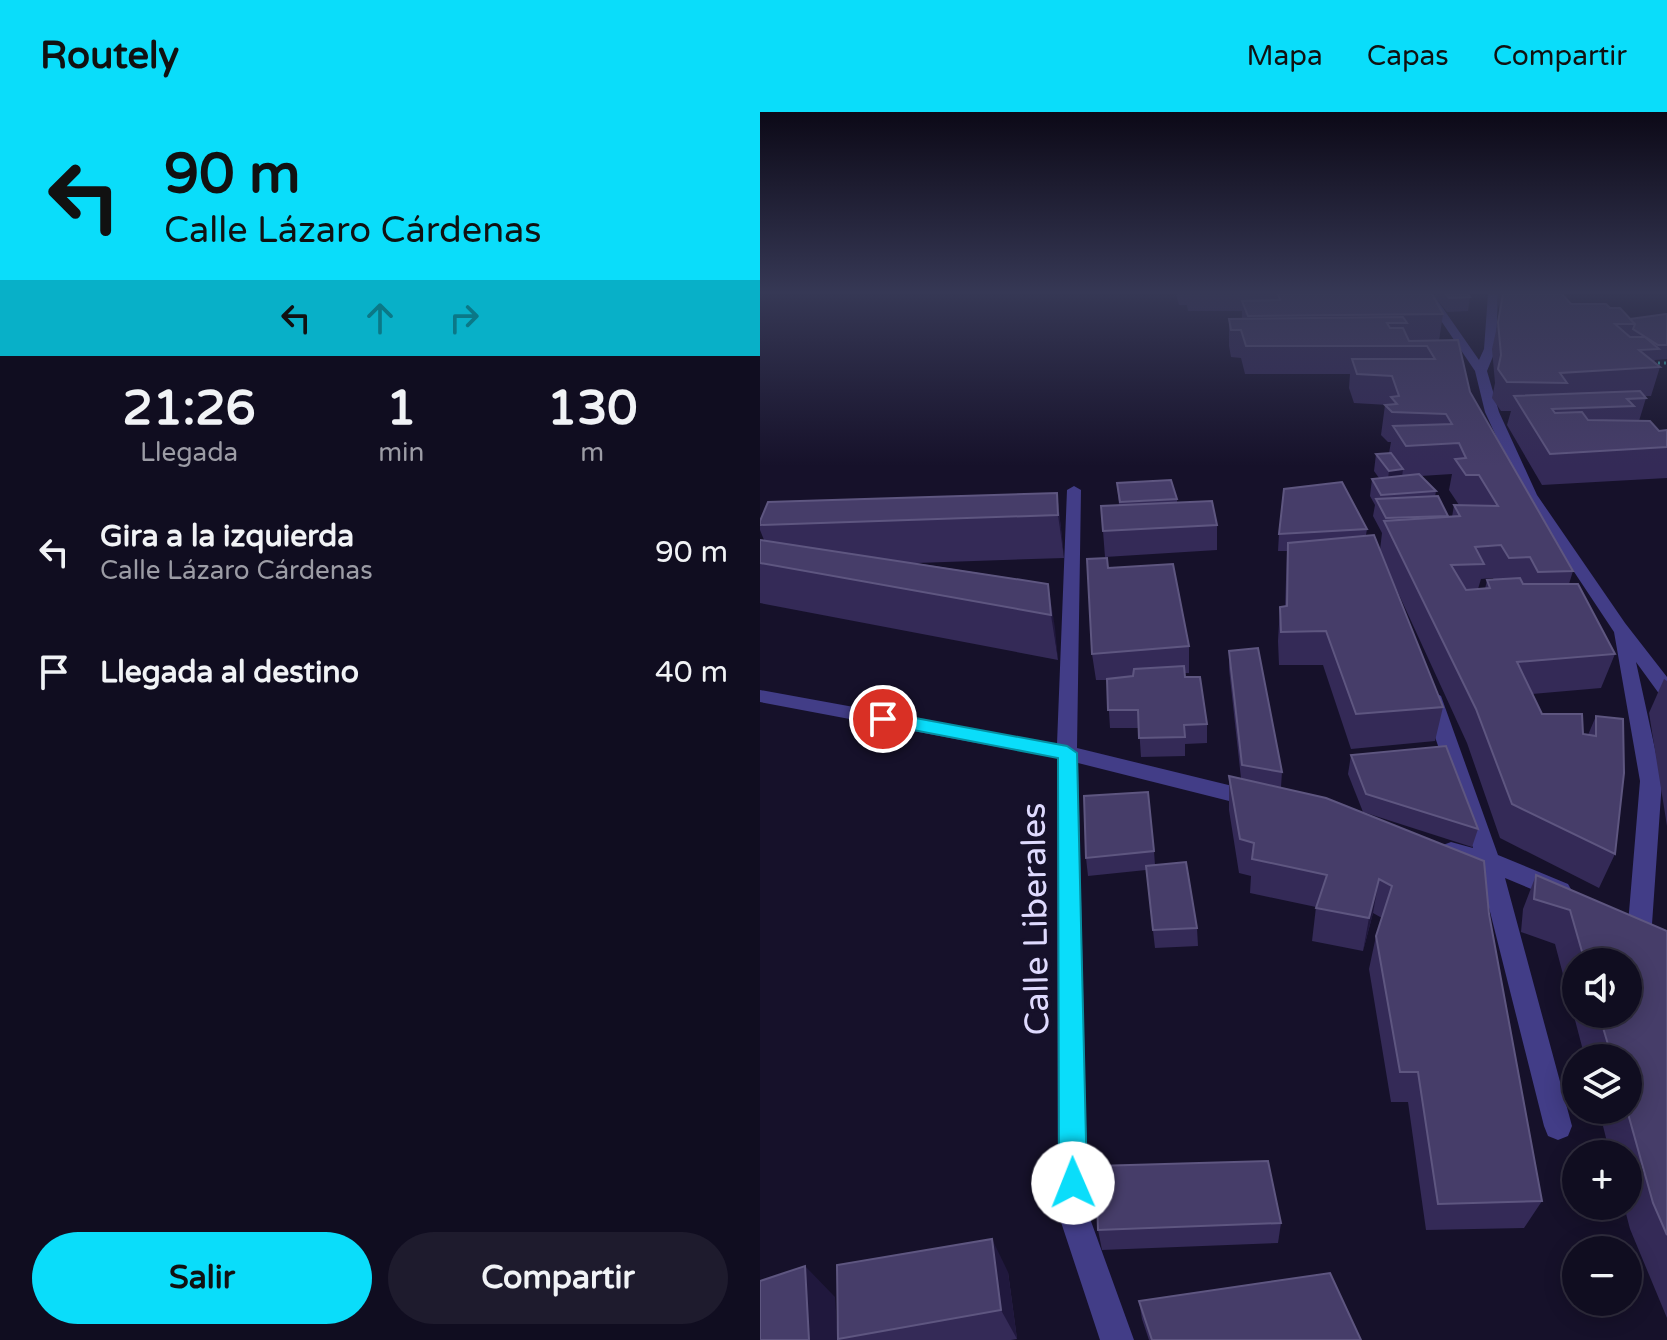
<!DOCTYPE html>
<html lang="es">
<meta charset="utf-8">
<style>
body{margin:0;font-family:"Varela Round",sans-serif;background:#1e1b2d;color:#f1f3f6;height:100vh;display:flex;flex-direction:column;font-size:30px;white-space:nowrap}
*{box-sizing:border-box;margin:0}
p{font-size:26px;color:#9c9ca5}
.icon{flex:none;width:44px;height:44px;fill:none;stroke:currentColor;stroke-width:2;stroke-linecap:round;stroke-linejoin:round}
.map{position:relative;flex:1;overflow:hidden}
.side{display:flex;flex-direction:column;background:#100d20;width:760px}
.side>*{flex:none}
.hud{background:#0addfa;color:#111;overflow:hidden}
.buttons{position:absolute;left:802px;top:836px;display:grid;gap:16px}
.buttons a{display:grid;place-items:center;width:80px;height:80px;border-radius:50%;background:#100d20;box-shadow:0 4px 20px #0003,0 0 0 2px #302d3e;font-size:40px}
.pin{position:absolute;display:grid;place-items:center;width:68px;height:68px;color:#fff;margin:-34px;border:4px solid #fff;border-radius:50%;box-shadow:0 2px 8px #0007}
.me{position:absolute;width:88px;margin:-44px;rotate:359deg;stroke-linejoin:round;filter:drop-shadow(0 0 6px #0008)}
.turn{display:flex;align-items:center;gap:28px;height:168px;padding:0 32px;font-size:36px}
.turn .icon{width:104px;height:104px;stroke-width:2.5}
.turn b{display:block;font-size:56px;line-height:68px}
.lanes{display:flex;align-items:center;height:76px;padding:0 32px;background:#0003;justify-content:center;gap:40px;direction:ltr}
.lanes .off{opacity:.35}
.eta{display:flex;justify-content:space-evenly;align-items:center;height:136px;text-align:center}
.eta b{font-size:48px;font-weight:700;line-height:56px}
.cta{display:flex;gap:16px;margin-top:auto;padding:16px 32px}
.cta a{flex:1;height:92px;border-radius:48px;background:#0addfa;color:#111;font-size:32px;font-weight:700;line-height:92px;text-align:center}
.cta a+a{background:#1e1b2d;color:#f1f3f6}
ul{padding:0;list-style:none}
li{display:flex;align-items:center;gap:24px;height:120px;padding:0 32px}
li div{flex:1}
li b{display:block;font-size:30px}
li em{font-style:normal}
header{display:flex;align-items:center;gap:48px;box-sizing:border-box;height:112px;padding:0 40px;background:#0addfa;color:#111}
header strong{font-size:38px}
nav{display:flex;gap:44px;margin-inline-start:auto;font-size:28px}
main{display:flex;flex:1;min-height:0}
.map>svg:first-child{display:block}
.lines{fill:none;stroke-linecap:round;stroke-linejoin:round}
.path{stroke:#33bab4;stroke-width:3;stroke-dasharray:2 4;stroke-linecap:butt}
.street{fill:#423d87;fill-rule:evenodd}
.wall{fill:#342a57;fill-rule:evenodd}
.shaded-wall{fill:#20183d}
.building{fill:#463d69;stroke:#5e5680;stroke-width:2}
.route{fill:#0addfa;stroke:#0690a2;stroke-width:2}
.labels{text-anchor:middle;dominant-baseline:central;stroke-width:7;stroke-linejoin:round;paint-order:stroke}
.near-street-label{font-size:34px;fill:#dfdafe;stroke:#16112a}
</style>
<header>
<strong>Routely</strong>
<nav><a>Mapa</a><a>Capas</a><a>Compartir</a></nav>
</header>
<main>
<section class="side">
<div class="hud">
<div class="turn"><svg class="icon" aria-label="left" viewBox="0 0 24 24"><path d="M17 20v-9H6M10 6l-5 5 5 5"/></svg><div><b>90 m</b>Calle Lázaro Cárdenas</div></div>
<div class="lanes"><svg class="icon" aria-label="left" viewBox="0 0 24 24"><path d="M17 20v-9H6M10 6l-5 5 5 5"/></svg><svg class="icon off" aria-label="ahead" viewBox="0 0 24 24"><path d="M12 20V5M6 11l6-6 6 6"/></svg><svg class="icon off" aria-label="right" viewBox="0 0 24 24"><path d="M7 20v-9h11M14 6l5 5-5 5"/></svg></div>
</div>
<div class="eta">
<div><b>21:26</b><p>Llegada</p></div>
<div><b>1</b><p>min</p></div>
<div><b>130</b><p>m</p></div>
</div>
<ul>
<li><svg class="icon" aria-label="left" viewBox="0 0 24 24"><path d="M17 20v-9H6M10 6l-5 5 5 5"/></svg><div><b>Gira a la izquierda</b><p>Calle Lázaro Cárdenas</p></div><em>90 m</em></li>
<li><svg class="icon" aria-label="arrive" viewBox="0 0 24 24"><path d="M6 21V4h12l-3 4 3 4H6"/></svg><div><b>Llegada al destino</b></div><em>40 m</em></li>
</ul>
<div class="cta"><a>Salir</a><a>Compartir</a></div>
</section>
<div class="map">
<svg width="907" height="1228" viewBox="0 0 907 1228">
<rect width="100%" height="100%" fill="#16112a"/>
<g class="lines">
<polyline class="path" points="892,251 907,251"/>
<g class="street">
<polygon points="663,182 673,182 719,248 724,237 728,182 738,182 736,237 727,259 739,300 777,383 865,511 907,565 907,584 900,583 876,550 902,669 892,812 889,819 880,822 871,819 868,812 880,669 854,520 763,383 725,300 715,259"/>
<polygon points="314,374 321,378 317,636 493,679 501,681 504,687 501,693 493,695 318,651 328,1101 374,1228 340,1228 298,1101 297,646 0,590 0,578 297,632 307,378"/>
<polygon points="671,578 681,584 738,743 808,772 812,779 808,786 800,789 745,766 812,1014 808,1024 798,1028 788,1024 784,1014 719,756 683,745 680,739 683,733 691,730 713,736 661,584"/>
</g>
</g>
<g class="wall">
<path d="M416,182H672L683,202L679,229L710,280L813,459L809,472L855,542L841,576L772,582L782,602L823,622L828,623L836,604L855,742L839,776L740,726L707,631L635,474L683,595L675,629L591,637L563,553H519L518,529L520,495H525L527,439H518L519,422L607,417L606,423L620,438L622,421L613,404L615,393L610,384L612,367L619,366L614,359L616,342L629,341L631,330H628L621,323L625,293H628L594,291L589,276L590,262H485L481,246L471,245L469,234V207L482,206V199H428L427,193H419ZM692,362L689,378L699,393H694L692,405H688L675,385L676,379L661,364ZM733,466L734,468H727L725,477H718L721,467Z"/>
<polygon points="675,182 708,182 710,185 708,199 687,200 675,185"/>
<polygon points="738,182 802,182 811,192 850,196 870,207 907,202 907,247 895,248 894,250 900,255 891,284 885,284 886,286 879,309 899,319 907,318 907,366 782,373 747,313 751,299 741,299 732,286 735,271 732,237 740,201 737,188"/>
<polygon points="357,371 417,387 417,391 457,413 457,438 345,445 343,419 359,393"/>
<polygon points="297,381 304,446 156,451 288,472 298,548 0,491 0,428 4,428 0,418 0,409"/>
<polygon points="348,456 429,534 429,561 425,561 425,565 447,612 447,631 425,632 425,644 381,645 379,616 350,616 347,568 336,568 332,542"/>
<polygon points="469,539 522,660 521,675 729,802 782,1089 764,1116 666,1118 648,990 631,990 609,857 616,824 622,806 613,801 603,839 552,829 556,795 490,781 491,764 479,761 469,698 469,664 481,666 469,557"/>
<polygon points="904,567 907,569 907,714 889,601"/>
<polygon points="591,643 718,717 712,735 603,700 588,662"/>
<polygon points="394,739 395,753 437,816 438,834 395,836 386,758 328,764 326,746"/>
<path d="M776,763L907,819V1206L870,1117L864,1094H868V1042H850L839,998H868V946H825L795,832L761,820L763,797ZM816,850H868V902H816Z"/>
<polygon points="521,1111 518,1131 342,1138 338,1118"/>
<polygon points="248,1160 257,1227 251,1228 79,1228 78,1227"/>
<polygon points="379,1189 601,1228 389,1228 382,1207"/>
</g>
<g class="shaded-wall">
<polygon points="643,357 641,374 627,376 629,359"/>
<polygon points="297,381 302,424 304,446 298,403"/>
<polygon points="288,472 295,516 298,548 291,503"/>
<polygon points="619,767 613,801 603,839 609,806"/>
<polygon points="232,1127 248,1160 257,1227 241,1198"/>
<polygon points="45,1154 75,1185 78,1228 49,1228"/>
</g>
<g class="building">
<polygon points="518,182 672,182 683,202 488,204 482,189 520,188"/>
<polygon points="686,182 708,182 710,185 689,186"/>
<polygon points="743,182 802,182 811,192 846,192 850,196 860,196 875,212 855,212 870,225 885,225 899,237 879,238 900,255 800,261 807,271 747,270 738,257 741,243 738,210"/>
<polygon points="906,202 907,202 907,233 898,233 873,217 875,212 870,207"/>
<polygon points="643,205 647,211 627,211 630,216 643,216 649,229 698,228 710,280 813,459 778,460 770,445 749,446 741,433 715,435 724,452 691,453 706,478 730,476 727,468 760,466 763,472 818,472 855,542 757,550 782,602 822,602 823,622 836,624 836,604 863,607 864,661 855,742 752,692 716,597 624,409 700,404 694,393 738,394 719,363 706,363 695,347 706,346 699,331 646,334 633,314 692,312 686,302 632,300 625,293 637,292 631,285 639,284 632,264 597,262 592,247 675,247 667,234 486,234 481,218 471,218 469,207"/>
<polygon points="880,279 886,286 867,287 874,294 792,297 795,301 822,300 828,308 890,309 899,319 907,318 907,335 790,342 754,284"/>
<polygon points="631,341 643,357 629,359 616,342"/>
<polygon points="659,362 676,379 621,383 612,367"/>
<polygon points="411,368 417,387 360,390 357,371"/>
<polygon points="582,370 607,417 519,422 524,377"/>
<polygon points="297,381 298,403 0,413 0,409 8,390"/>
<polygon points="678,384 688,404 626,406 616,387"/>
<polygon points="452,389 457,413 343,419 341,394"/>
<polygon points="614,423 683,595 596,602 566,519 521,520 520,495 527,494 528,431"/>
<polygon points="0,428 288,472 291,503 0,451"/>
<polygon points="347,446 348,456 413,452 429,534 332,542 327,447"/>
<polygon points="498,536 522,660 482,653 469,539"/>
<polygon points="424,554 425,565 440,565 447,612 424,613 425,625 379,626 378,598 348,598 347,567 373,564 374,557"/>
<polygon points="686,634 718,717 606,682 591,643"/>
<polygon points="469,664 566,686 724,749 729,802 782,1089 678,1092 658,960 640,960 616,824 632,774 619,767 609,806 556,796 567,763 492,747 494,731 480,727"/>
<polygon points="388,680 394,739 326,746 324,684"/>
<polygon points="426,750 437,816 393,818 386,754"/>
<polygon points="776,763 907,819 907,1123 893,1091 867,998 868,998 868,946 852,946 839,902 868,902 868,850 825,850 810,798 774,787"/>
<polygon points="508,1049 521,1111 338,1118 336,1054"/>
<polygon points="232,1127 241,1198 78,1227 77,1153"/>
<polygon points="45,1154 49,1228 0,1228 0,1169"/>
<polygon points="570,1161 601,1228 392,1228 379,1189"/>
</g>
<linearGradient id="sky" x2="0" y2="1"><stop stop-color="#0c0917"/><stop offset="0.51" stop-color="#363855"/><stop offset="1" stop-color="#363855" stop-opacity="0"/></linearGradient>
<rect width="907" height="354" fill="url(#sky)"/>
<polygon class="route" points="123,600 307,634 317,641 327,1071 323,1080 313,1084 303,1080 299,1071 298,646 117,611 117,602"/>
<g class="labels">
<g class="near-street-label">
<text transform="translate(276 807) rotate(-91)">Calle Liberales</text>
</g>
</g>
</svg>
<div class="buttons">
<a><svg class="icon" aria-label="sound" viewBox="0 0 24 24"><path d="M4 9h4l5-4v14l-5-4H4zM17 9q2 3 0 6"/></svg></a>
<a><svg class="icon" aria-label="layers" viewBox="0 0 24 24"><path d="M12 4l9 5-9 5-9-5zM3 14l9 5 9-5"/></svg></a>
<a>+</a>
<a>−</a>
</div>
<div class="pin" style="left:123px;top:607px;background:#d93025"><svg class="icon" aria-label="arrive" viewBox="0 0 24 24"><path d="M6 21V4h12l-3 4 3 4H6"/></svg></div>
<svg class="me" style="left:313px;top:1071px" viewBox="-20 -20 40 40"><circle r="19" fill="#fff"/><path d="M0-13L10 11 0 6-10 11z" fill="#0addfa"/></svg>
</div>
</main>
